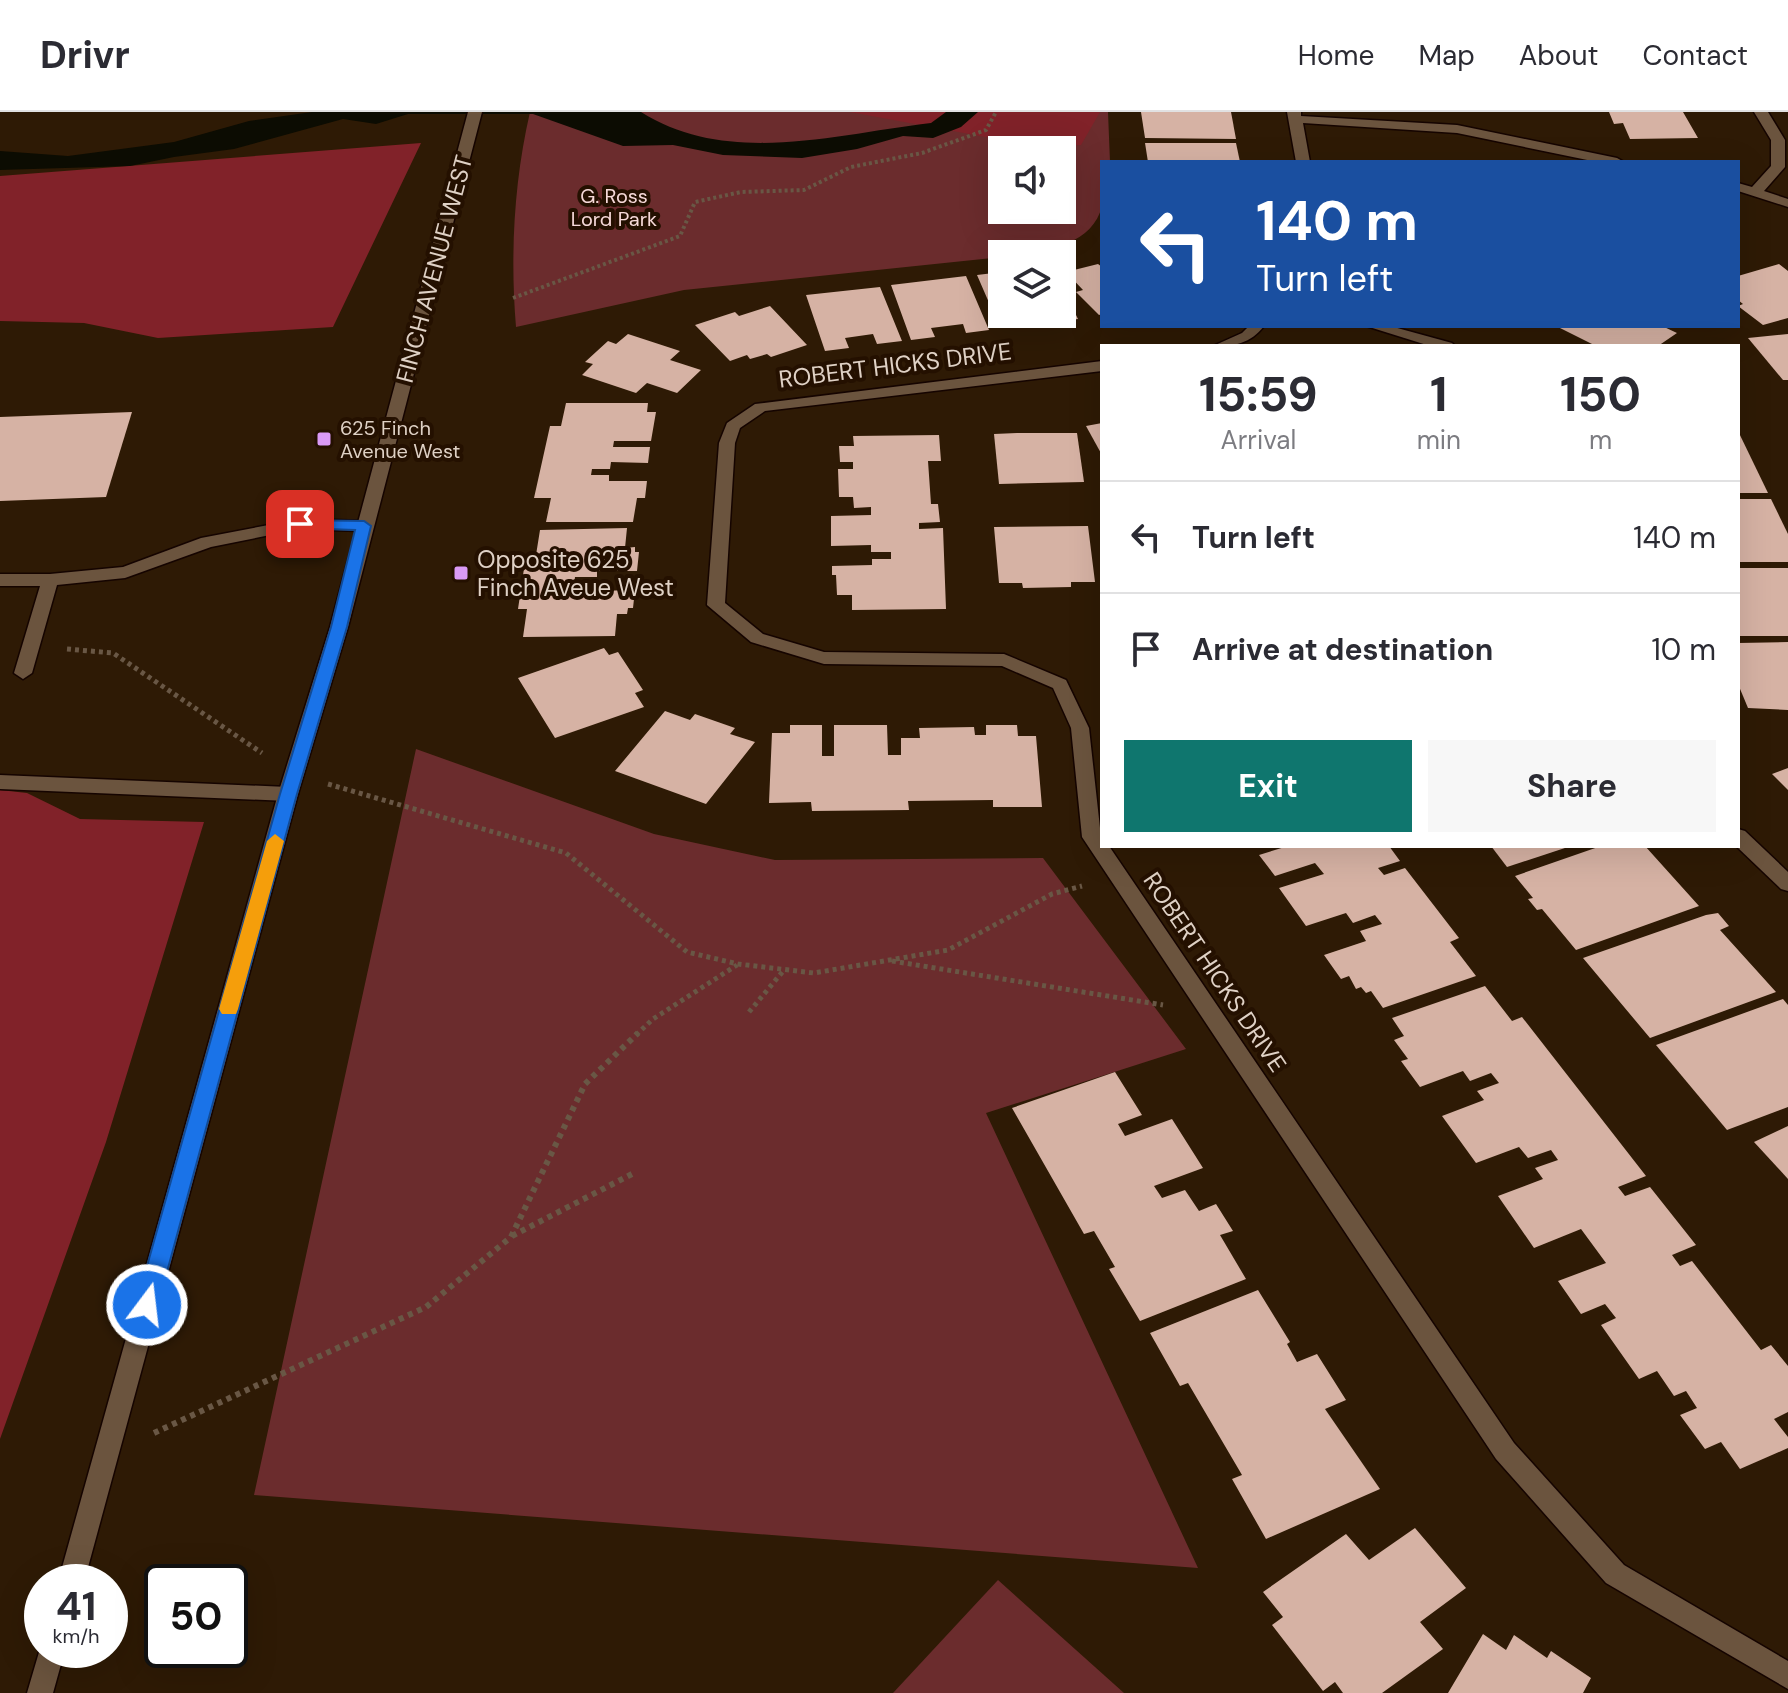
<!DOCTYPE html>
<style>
body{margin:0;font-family:"DM Sans",sans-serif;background:#f7f7f7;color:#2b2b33;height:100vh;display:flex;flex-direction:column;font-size:30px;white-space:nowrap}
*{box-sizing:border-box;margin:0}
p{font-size:26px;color:#7c7c81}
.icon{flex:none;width:44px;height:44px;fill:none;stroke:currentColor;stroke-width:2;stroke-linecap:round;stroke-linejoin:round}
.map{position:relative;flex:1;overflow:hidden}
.drawer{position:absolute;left:1100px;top:232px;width:640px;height:504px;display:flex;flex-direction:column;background:#fff;border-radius:0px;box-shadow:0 8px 32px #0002}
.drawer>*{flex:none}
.top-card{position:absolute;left:1100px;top:48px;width:640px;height:168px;border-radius:0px;box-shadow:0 8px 32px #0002;background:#1a4fa0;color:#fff;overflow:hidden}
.controls{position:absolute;left:988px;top:24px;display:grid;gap:16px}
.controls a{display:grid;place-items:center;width:88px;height:88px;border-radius:0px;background:#fff;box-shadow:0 8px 32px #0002;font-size:40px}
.speed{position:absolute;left:24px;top:1452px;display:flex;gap:16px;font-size:40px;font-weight:700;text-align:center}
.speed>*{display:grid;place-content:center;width:104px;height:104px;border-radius:50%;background:#fff;box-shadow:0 8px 32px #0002;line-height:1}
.speed small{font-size:20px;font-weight:400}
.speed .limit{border:4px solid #111;border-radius:12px;background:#fff;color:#111}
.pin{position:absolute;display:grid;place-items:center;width:68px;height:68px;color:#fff;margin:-34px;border-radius:16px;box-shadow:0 4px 12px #0006}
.me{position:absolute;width:88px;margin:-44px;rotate:15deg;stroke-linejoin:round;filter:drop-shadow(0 0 6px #0008)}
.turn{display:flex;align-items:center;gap:28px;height:168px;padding:0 24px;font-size:36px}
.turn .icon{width:104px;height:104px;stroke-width:2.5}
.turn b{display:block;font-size:56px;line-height:68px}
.eta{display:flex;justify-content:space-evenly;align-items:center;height:136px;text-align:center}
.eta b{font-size:48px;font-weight:700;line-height:56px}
.action{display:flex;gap:16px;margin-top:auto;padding:16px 24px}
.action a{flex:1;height:92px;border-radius:0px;background:#0f766e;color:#fff;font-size:32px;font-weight:700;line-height:92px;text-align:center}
.action a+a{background:#f7f7f7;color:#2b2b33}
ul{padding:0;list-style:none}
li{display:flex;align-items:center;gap:24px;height:112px;padding:0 24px;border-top:2px solid #e1e1e2}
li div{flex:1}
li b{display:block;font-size:30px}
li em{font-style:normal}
header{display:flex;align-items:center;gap:48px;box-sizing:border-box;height:112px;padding:0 40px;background:#fff;border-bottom:2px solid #e1e1e2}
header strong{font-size:38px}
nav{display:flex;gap:44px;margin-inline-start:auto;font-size:28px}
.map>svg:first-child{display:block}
.green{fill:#6b2c2d;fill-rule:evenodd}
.forest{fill:#812229}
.water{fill:#0c0c02}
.building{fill:#d6b2a4}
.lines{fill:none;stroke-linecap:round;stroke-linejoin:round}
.service-casing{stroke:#150400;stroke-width:3}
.minor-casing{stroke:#150400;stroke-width:3}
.secondary-casing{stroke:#150400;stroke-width:3}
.path-far2{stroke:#695745;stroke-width:4;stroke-dasharray:3 3;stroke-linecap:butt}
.path-far1{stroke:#695745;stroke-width:5;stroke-dasharray:4 4;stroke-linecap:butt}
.path{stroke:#695745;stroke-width:6;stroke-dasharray:5 5;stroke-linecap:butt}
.service{fill:#6b543e;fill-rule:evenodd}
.minor{fill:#6b543e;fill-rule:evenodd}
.secondary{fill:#6b543e;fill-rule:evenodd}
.route{fill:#1a73e8;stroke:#114b97;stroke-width:2}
.slow{fill:#f59e0b}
.poi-dot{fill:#da9af6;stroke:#241000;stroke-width:3}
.labels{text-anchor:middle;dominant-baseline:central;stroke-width:8;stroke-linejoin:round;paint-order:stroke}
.far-park-label{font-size:20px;fill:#f6d9d8;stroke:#241000}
.far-poi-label{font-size:20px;fill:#dfd1c5;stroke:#241000;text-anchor:start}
.street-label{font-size:24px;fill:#dfd1c5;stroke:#241000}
.poi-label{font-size:24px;fill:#dfd1c5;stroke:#241000;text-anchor:start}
</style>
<header>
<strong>Drivr</strong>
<nav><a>Home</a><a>Map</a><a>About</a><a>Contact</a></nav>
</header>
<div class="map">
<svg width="1788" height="1581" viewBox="0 0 1788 1581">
<rect width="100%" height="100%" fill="#2e1a05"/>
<g class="green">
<path d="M530,0H1108L1110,50H1102C1102,64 1105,81 1102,94C1092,136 1036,142 1002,142V145L684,178L516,215C510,144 514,69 530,0ZM1002,38H1062V98H1002Z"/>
<polygon points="416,637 654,722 775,748 1043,746 1186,937 986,1001 1198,1456 254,1383"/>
<polygon points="998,1468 1124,1581 893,1581"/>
</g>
<g class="forest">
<polygon points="850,0 1100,0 1081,33 1039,35"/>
<polygon points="421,31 333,215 158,226 84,211 0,209 0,64"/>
<polygon points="0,678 27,681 80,707 204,710 106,1030 0,1327"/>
</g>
<path class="water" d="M312,0H641C728,55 836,22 931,11L946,0H978L961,15L933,26L903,24L857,37L802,46L723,43L673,33L623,34L533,2H408L376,12L343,7L234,37L174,45L130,54L0,58V39L68,44L174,30L249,9Z"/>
<g class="building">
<polygon points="1141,0 1231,0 1236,27 1145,26"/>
<polygon points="1609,0 1683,0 1698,26 1630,27 1623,11 1614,12"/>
<polygon points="1145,31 1236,31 1240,50 1148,50"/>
<polygon points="1098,152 1102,155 1102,202 1099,203 1076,180 1083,178 1066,160"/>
<polygon points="1779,152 1788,159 1788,206 1763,213 1738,194 1743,192 1738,188 1738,164"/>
<polygon points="1002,160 1002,202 1019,202 1024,213 1000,216 977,163"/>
<polygon points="966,164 989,218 966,221 963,212 931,216 935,225 911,228 891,173"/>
<polygon points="880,175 902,229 877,232 873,222 845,226 849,236 825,239 806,183"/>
<polygon points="1062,175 1078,207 1055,210 1051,202 1062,202"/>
<polygon points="770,194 807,233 771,245 767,242 750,247 747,243 730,249 695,213 735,200 739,204"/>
<polygon points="1556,214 1662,214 1677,221 1658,234 1589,234 1592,232"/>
<polygon points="628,222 680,239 670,248 701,258 677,281 647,271 636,281 582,263 593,252 585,250 608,229 616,232"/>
<polygon points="1788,222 1788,268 1783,268 1748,226"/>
<polygon points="566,291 648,291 647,300 656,300 651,329 614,329 613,335 650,335 648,351 611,350 610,357 592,357 591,363 609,363 609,369 647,369 645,386 637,386 633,410 546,410 551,386 534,386 550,314 561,314"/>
<polygon points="132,300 106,385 0,389 0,305"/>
<polygon points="1102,311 1102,343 1086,314"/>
<polygon points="1738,319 1768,381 1738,381"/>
<polygon points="1017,321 1077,321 1084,370 999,372 994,322"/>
<polygon points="939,323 941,349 928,349 931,392 938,392 940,410 919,411 919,417 943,416 946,497 852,498 852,483 837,483 836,463 832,463 832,454 872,453 872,447 891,447 891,440 871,440 871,433 831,434 831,404 871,403 871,395 854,396 853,385 839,385 838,357 853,357 853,350 840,350 839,334 854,334 853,324"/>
<polygon points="1738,387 1771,387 1788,422 1788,450 1738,450"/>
<polygon points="1088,414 1095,470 1071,470 1071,475 1023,476 1022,471 999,471 994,415"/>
<polygon points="627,416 625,436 635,435 635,440 639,440 637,459 597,459 597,465 575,465 574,473 595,473 595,479 635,478 633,496 628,496 627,502 617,502 615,524 523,525 527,497 518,497 526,443 536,443 540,418"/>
<rect x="1738" y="456" width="50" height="68"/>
<polygon points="1788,530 1788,598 1748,596 1738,572 1738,531"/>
<polygon points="604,536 609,543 618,540 643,578 635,581 644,595 555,626 518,566"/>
<polygon points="665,599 690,608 695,602 735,616 730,622 755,630 706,692 615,659"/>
<polygon points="790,613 822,613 822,644 834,644 834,613 887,613 888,643 901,643 901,626 920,626 919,616 974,615 975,623 986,623 986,613 1017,613 1018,624 1036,624 1042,695 993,695 993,688 908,689 909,698 812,699 811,690 769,691 772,621 790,621"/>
<polygon points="1788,656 1788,678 1772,662"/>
<polygon points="1288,734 1389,734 1400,749 1378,756 1384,763 1405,756 1459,826 1450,830 1476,864 1383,896 1371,879 1366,881 1361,875 1356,877 1349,864 1341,867 1324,843 1366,829 1360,819 1382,812 1375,803 1353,811 1346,801 1306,814 1279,776 1324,762 1315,751 1275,764 1259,743"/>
<polygon points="1491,734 1568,734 1568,735 1507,755"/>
<polygon points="1601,734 1645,734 1699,794 1576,838 1542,797 1537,798 1528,787 1533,786 1515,764"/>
<polygon points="1718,801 1729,814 1720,818 1776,880 1650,926 1583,846 1706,803"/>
<polygon points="1485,874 1512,909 1522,905 1646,1064 1618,1075 1625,1084 1650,1075 1696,1133 1672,1143 1680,1154 1692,1149 1761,1238 1771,1233 1788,1254 1788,1300 1774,1307 1788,1325 1788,1336 1740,1357 1721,1330 1705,1337 1680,1303 1697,1296 1686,1279 1674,1284 1657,1259 1639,1267 1601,1213 1616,1206 1605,1192 1581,1202 1558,1169 1606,1151 1581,1117 1534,1136 1498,1084 1543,1067 1535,1056 1558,1048 1551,1038 1528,1046 1519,1035 1476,1051 1442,1004 1484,988 1477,979 1499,971 1491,961 1470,969 1463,959 1420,975 1401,949 1408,947 1394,928 1404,924 1392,906"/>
<polygon points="1783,887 1788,893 1788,995 1727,1018 1656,933"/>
<polygon points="1115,960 1142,1003 1118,1012 1125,1024 1172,1007 1203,1056 1154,1074 1162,1086 1185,1078 1199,1099 1216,1092 1233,1119 1220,1123 1246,1167 1140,1209 1109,1157 1115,1155 1094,1119 1084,1122 1012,996"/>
<polygon points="1788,1014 1788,1067 1754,1030"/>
<polygon points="1258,1178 1290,1230 1287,1232 1297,1250 1317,1242 1346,1288 1325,1297 1380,1377 1266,1427 1232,1367 1242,1363 1188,1271 1180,1274 1150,1221"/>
<polygon points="1415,1416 1466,1476 1420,1510 1443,1537 1382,1581 1343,1581 1335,1570 1323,1579 1272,1513 1283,1505 1263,1480 1346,1422 1369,1448"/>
<polygon points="1483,1522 1506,1538 1514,1523 1547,1546 1551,1539 1591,1566 1583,1581 1448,1581"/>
</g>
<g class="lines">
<defs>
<g id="service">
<polygon points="300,407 364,409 372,414 364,419 300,417 211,435 125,466 57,473 32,561 23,567 14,561 40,474 0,474 0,462 50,462 123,455 201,426"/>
<polygon points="0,663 288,675 298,682 288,689 0,677"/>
</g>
<g id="minor">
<polygon points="1287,0 1301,0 1301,4 1457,13 1617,46 1624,50 1597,50 1457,21 1303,11 1310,50 1296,50"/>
<polygon points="1754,0 1768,0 1785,28 1785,55 1764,79 1788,87 1788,95 1738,79 1738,71 1752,75 1771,54 1771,28"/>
<path d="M1249,214H1264C1250,232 1235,234 1213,234L1242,221Z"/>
<polygon points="1366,214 1390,214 1452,231 1455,234 1430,234"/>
<polygon points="1102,249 1102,259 765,299 740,316 735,331 725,491 763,522 824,540 1004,542 1066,568 1089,616 1102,734 1109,734 1514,1331 1624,1453 1788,1549 1788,1577 1606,1471 1496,1347 1082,725 1071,616 1053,576 1002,554 824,552 751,530 707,493 719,331 727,311 755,292"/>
<polygon points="1738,717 1745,719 1788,760 1788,779 1781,777 1736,734"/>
</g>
<g id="secondary">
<polygon points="468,0 482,0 348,515 298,682 84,1470 58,1470 278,682 330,515"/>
<polygon points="42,1530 42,1538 65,1538 53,1581 27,1581"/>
</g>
</defs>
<use href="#service" class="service-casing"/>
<use href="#minor" class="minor-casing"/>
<use href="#secondary" class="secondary-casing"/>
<polyline class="path-far2" points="513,186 680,124 695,90 741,80 804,78 851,55 922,41 986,18 996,0"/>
<g class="path-far1">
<polyline points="67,537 113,541 262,641"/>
<polyline points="328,672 566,741 687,840 738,852 814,861 948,838 1052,782 1082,774"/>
<polyline points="892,849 1163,893"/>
<polyline points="749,900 784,858"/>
<polyline points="636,923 653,907 737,853"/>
</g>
<g class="path">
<polyline points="512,1124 632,1062"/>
<polyline points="154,1321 426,1195 511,1125 585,972 638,921"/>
</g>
<use href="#service" class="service"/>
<use href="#minor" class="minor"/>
<use href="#secondary" class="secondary"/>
</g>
<polygon class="route" points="300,408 364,409 371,414 347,515 297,682 158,1193 155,1200 147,1203 140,1200 136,1193 280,682 331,515 355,418 295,416 295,409"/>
<polygon class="slow" points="275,722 284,729 238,897 236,902 222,902 219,897 267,729"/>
<g class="poi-dot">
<rect x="316" y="319" width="16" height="16" rx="4"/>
<rect x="453" y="453" width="16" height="16" rx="4"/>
</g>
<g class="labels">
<g class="far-park-label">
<text x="614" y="84">G. Ross<tspan x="614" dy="23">Lord Park</tspan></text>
</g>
<g class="far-poi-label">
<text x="340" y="316">625 Finch<tspan x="340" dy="23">Avenue West</tspan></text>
</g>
<g class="street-label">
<text transform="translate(434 157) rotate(-75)">FINCH AVENUE WEST</text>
<text transform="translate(895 253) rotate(-7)">ROBERT HICKS DRIVE</text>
<text transform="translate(1215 860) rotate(56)">ROBERT HICKS DRIVE</text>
</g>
<g class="poi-label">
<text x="477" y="447">Opposite 625<tspan x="477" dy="28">Finch Aveue West</tspan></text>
</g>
</g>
</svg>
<div class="controls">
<a><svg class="icon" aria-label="sound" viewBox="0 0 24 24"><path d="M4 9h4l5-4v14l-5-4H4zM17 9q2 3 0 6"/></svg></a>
<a><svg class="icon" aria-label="layers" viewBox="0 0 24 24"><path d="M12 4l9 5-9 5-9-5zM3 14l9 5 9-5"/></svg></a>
</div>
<div class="speed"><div>41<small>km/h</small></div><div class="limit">50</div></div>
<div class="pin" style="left:300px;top:412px;background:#d93025"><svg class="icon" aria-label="arrive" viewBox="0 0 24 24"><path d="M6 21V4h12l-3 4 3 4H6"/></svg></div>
<svg class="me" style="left:147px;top:1193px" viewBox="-20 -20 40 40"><circle r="17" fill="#1a73e8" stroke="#fff" stroke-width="3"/><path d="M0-11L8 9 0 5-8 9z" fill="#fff"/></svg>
<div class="top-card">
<div class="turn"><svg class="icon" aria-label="left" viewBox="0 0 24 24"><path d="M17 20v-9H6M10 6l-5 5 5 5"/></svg><div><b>140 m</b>Turn left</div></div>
</div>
<section class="drawer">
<div class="eta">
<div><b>15:59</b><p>Arrival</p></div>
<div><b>1</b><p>min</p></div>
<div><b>150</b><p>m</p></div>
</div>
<ul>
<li><svg class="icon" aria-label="left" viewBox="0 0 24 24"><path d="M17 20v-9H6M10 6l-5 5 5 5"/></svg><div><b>Turn left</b></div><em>140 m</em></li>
<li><svg class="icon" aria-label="arrive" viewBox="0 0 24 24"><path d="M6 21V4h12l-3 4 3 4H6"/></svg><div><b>Arrive at destination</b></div><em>10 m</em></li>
</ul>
<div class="action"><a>Exit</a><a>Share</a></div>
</section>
</div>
